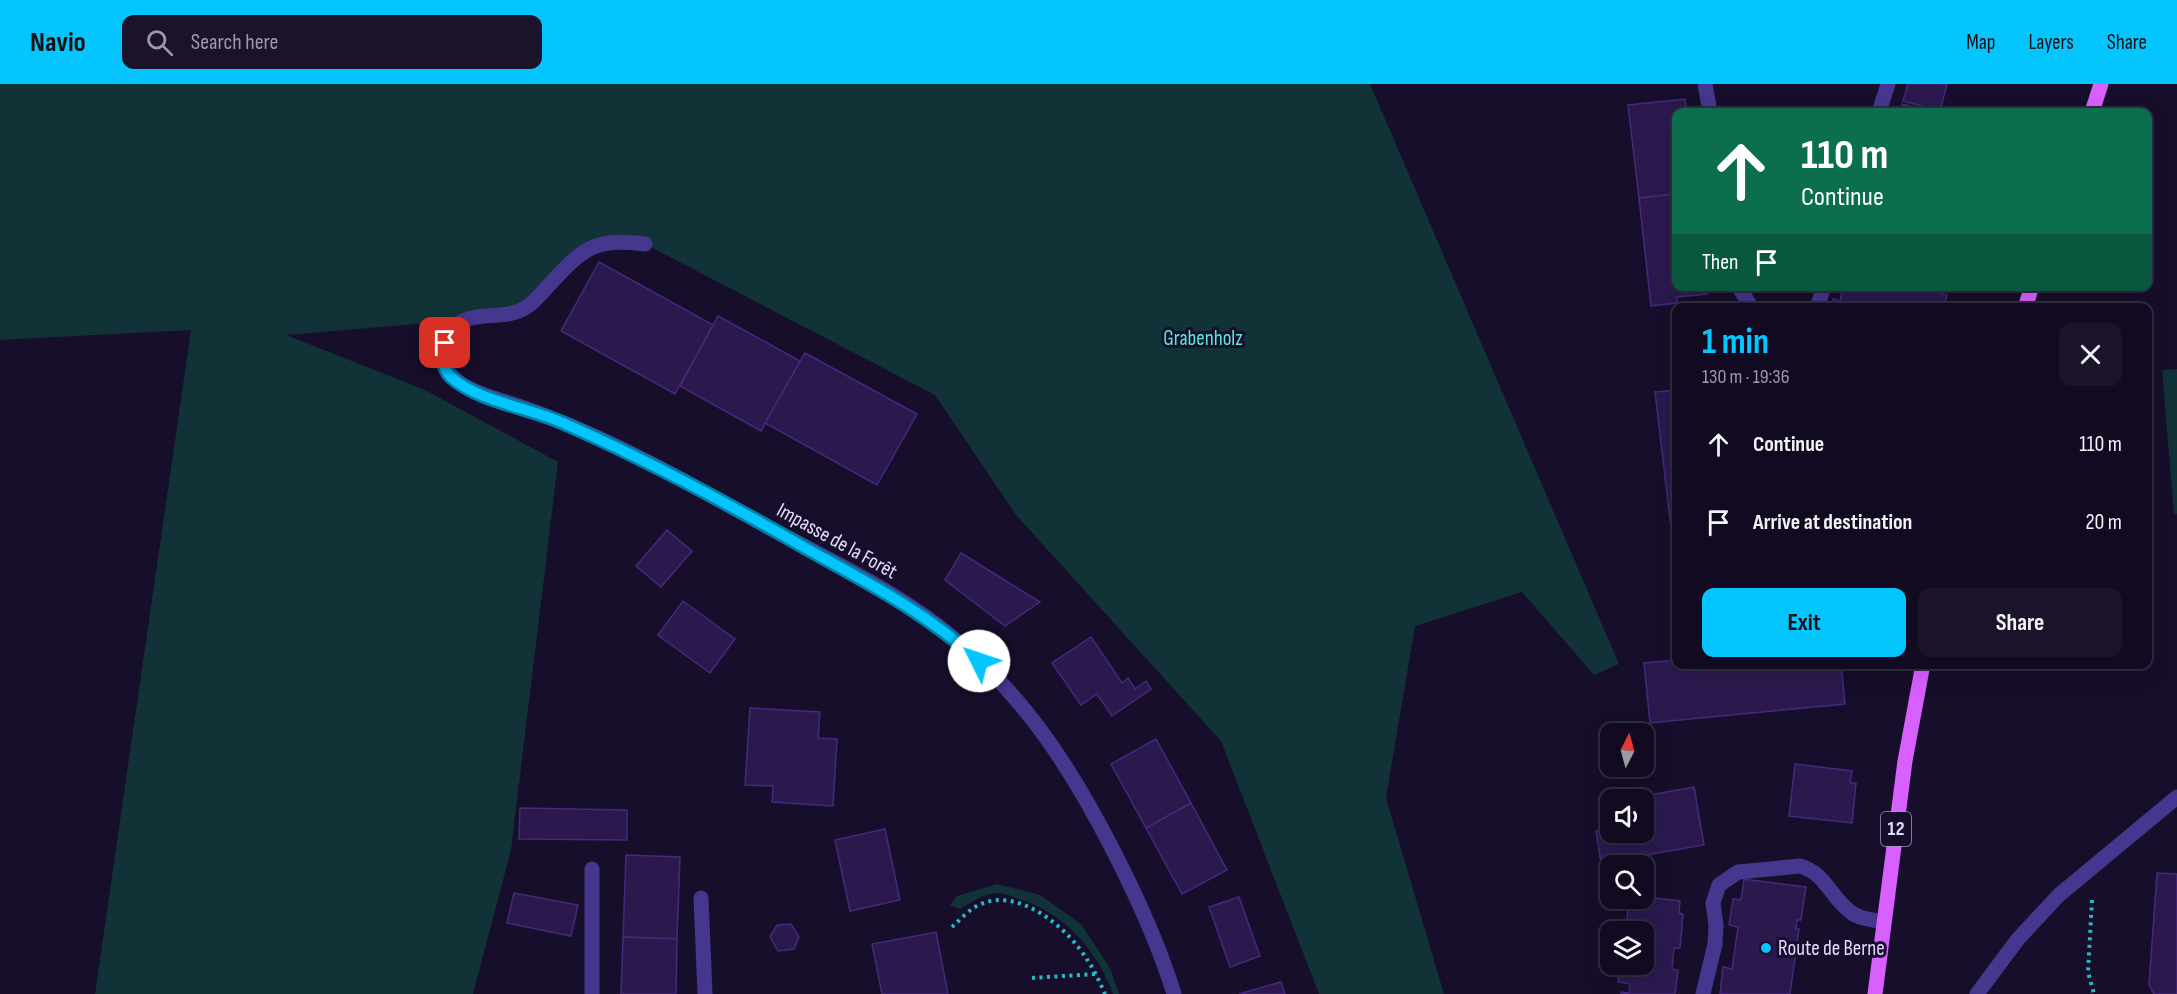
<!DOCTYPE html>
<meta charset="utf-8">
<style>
body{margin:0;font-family:"Sofia Sans Condensed",sans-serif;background:#1a1329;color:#f1f3f6;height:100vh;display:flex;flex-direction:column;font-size:22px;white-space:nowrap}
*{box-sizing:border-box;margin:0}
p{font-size:20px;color:#9c9aa5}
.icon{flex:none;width:33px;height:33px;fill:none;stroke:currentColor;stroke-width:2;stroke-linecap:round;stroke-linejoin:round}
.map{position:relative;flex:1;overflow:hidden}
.drawer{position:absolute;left:1672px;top:219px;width:480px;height:366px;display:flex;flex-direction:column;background:#110a20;border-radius:12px;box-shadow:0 6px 24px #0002,0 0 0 2px #302b3e}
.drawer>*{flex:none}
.top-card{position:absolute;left:1672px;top:24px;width:480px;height:183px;border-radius:12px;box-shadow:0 6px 24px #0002,0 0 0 2px #302b3e;background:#0b6e4f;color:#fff;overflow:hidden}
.needle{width:39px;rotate:6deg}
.tools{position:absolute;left:1600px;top:639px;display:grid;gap:12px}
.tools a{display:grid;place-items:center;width:54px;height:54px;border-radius:12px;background:#110a20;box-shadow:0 6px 24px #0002,0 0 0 2px #302b3e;font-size:30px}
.pin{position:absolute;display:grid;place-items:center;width:51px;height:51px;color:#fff;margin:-26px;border-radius:12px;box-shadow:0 3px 9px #0006}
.me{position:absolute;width:66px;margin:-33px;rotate:311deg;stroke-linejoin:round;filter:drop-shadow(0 0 4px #0008)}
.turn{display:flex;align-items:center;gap:21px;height:126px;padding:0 30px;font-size:27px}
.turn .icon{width:78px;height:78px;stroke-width:2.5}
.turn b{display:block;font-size:42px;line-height:51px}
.then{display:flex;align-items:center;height:57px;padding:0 30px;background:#0003;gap:12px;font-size:22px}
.round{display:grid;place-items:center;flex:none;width:63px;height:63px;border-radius:12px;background:#1a1329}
.head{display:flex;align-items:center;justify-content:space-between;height:102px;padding:0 30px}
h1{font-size:36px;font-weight:700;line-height:45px;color:#05c5ff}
.cta{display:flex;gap:12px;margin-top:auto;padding:12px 30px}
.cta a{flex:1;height:69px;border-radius:12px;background:#05c5ff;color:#111;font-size:24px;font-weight:700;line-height:69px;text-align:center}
.cta a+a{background:#1a1329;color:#f1f3f6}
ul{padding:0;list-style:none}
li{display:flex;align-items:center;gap:18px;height:78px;padding:0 30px}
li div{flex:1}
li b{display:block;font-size:22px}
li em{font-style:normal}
header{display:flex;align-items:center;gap:36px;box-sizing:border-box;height:84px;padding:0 30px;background:#05c5ff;color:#111}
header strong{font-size:28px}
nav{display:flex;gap:33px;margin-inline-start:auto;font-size:21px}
.search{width:420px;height:54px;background:#1a1329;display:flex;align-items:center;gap:15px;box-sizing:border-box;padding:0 21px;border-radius:12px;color:#9c9aa5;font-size:22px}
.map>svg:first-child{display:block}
.green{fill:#113236}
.building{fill:#2b194e;stroke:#44297c;stroke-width:1.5}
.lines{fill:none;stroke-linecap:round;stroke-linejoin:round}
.path{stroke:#25bbc6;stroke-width:4;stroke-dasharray:3 4.5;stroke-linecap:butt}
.service{stroke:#45368e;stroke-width:15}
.minor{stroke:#45368e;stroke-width:15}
.primary{stroke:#d860ff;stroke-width:15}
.route-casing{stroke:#0380a6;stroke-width:15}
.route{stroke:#05c5ff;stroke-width:10}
.poi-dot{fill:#05c5ff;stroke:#170e2b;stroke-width:2}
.labels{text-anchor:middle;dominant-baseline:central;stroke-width:6;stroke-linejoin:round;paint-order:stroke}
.shield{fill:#170e2b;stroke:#a59cbf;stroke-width:1.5}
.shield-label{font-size:20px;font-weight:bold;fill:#e2d9ff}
.park-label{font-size:21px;fill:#5aead9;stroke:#170e2b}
.street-label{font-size:21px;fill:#e2d9ff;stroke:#170e2b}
.poi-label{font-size:21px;fill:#e2d9ff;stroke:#170e2b;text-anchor:start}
</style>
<header>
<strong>Navio</strong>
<div class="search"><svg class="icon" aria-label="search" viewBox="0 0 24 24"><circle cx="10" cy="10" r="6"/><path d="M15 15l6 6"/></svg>Search here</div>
<nav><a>Map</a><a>Layers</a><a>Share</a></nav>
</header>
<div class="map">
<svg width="2177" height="910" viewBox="0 0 2177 910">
<rect width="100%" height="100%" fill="#170e2b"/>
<g class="green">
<polygon points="0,0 1370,0 1619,580 1594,591 1522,508 1415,542 1386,714 1444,910 1319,910 1221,657 1016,431 935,311 645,160 606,158 532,219 463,236 286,251 425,306 558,378 511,766 473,910 95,910 191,246 0,256"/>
<polygon points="2177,285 2177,430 2174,430 2162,286"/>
<path d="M997,800L1040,811L1081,840L1110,884L1119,910H1113C1097,865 1062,827 1016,814C1010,812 1004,809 998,809C984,809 972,818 960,825L950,821L957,812Z"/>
</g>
<g class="building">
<polygon points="1908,0 1947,0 1940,27 1903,17"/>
<polygon points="1685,15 1687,28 1677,28 1677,110 1639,114 1628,21"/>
<polygon points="1902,20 1933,28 1900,28"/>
<polygon points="1677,110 1677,202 1706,202 1707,210 1677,213 1677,219 1651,222 1639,114"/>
<polygon points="599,178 713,241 675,310 561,247"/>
<polygon points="1843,202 1914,202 1947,211 1943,224 1831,224 1833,215 1840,217"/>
<polygon points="718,232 800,277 761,347 680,302"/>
<polygon points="805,269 917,330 877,401 765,339"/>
<polygon points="1677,306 1677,495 1655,308"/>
<polygon points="667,446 692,467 661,503 636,482"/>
<polygon points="961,469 1040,518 1005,542 945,496"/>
<polygon points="683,517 735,555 710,589 658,551"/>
<polygon points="1091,553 1122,599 1128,594 1135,605 1146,597 1151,605 1112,632 1097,610 1081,621 1052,579"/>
<polygon points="1677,576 1677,580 1841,580 1845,620 1650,639 1644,579"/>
<polygon points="750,624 820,628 818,654 837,655 833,722 772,718 773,702 745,701"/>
<polygon points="1156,655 1191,719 1146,744 1111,680"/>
<polygon points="1795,680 1852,687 1850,699 1856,699 1852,739 1789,732"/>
<polygon points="1694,703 1704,761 1601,779 1596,747 1604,746 1599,719 1611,717 1611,748 1644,748 1644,716 1621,716"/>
<polygon points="1191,719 1227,786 1182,810 1146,744"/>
<polygon points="520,724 627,726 627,756 519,755"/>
<polygon points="885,745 900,816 850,827 835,756"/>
<polygon points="626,771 680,773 677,855 623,853"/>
<polygon points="2157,789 2177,790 2177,910 2154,910 2149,901"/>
<polygon points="1744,795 1806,803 1801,836 1797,836 1796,845 1799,845 1790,910 1720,910 1723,883 1732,885 1738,843 1729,841 1733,815 1741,816"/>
<polygon points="514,809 578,821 571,852 507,839"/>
<polygon points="1239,813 1260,872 1230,883 1209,823"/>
<polygon points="1644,813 1680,817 1679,829 1683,830 1680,864 1674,864 1672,885 1678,886 1675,910 1621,910 1621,908 1629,909 1630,900 1618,898 1620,880 1644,880 1644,848 1626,848 1628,823 1638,823 1639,814"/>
<polygon points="791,840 799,853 794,865 778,867 770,853 777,841"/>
<polygon points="936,848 948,910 882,910 872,860"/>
<polygon points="623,853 677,855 676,910 621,910"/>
<polygon points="1281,898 1285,910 1239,910"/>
</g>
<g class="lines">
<g class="path">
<polyline points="2092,816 2088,888 2094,910"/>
<path d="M952,843C961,835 970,824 981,820C1020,803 1069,845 1088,877C1095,887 1100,899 1105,910"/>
<polyline points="1032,894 1095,890"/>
</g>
<g class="service">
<path d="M506,318C478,309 434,298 445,259C447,250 456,239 465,236C482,229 503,234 519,227C531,222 539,212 547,203C582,166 592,153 645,160"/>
<polyline points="701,814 705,910"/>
<path d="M1703,910L1715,860L1716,841L1713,819L1719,801L1738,788L1800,782C1826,789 1831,815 1852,829C1860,835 1874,836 1884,838"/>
</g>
<g class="minor">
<polyline points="1705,0 1710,28"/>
<polyline points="1879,28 1888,0"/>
<polyline points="1738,202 1752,224"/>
<polyline points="1817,224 1824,202"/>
<path d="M506,318C594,346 679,393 759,438C819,471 883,500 937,541C1019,603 1068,678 1114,768C1137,813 1159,861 1174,910"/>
<polyline points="592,910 592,785"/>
<polyline points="1977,910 2018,855 2059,811 2177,713"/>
</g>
<g class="primary">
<polyline points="2092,28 2101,0"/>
<polyline points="2025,224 2032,202"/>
<polyline points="1875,910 1905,677 1923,580"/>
</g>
</g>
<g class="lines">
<defs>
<path id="route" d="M445,259C443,270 441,284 451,293C477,317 530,324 563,339C648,376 729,420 809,466C869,499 928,530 979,577"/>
</defs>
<use href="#route" class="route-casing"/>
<use href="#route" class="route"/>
</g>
<circle class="poi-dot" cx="1766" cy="864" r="6"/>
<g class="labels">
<rect class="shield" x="1881" y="728" width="30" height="34" rx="4.5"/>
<g class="shield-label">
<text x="1896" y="745">12</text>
</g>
<g class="park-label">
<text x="1203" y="254">Grabenholz</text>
</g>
<g class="street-label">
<text transform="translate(837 457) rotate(29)">Impasse de la Forêt</text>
</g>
<g class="poi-label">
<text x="1778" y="864">Route de Berne</text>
</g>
</g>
</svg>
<div class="tools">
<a><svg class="needle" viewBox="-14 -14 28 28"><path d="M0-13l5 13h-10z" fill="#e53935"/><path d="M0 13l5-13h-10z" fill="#9c9aa5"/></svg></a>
<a><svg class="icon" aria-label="sound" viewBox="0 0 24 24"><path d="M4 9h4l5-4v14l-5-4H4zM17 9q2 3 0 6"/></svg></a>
<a><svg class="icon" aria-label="search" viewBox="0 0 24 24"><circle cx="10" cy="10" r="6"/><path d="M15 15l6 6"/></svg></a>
<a><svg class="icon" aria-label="layers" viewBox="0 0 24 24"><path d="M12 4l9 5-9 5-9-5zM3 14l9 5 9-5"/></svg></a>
</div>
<div class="pin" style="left:445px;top:259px;background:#d93025"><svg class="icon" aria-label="arrive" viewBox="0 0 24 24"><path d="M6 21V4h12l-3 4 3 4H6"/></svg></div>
<svg class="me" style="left:979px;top:577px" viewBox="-20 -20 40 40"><circle r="19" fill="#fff"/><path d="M0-13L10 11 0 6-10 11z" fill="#05c5ff"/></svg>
<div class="top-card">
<div class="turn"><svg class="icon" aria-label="ahead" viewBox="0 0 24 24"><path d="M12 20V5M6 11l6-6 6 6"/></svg><div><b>110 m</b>Continue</div></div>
<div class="then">Then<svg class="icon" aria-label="arrive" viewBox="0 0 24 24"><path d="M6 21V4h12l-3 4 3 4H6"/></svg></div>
</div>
<section class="drawer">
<div class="head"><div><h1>1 min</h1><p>130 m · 19:36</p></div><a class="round"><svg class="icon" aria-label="close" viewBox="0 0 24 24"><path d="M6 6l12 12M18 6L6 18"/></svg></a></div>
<ul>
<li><svg class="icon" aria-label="ahead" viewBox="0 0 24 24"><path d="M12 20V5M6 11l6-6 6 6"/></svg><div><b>Continue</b></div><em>110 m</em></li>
<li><svg class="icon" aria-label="arrive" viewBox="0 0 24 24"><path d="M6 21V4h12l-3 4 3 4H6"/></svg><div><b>Arrive at destination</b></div><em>20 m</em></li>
</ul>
<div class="cta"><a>Exit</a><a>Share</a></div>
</section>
</div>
